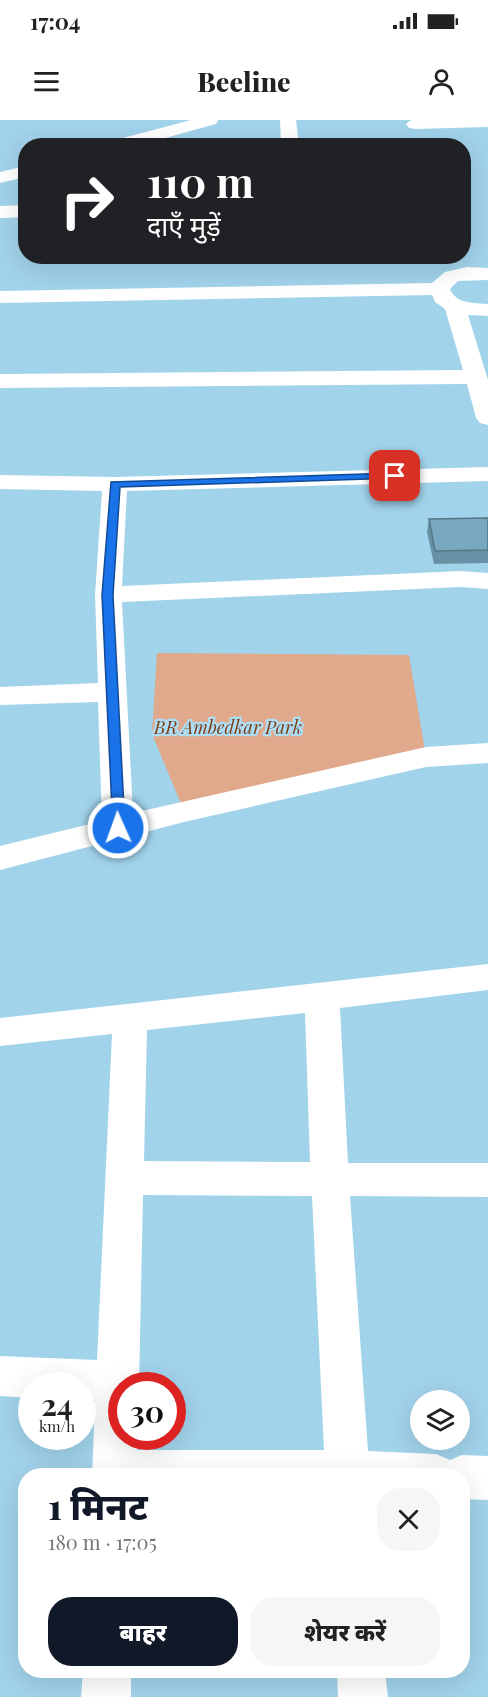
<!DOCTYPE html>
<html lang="hi">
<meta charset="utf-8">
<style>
body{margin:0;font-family:"Playfair Display","Noto Sans Devanagari",serif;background:#f6f6f6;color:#222;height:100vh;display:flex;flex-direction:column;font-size:22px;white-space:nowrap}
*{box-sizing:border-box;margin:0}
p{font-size:20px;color:#767676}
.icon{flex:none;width:33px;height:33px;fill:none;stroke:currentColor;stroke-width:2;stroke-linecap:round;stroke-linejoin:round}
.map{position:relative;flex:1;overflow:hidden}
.drawer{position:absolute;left:18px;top:1348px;width:452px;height:210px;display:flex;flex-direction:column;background:#fff;border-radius:24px;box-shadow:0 6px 24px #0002}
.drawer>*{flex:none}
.top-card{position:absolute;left:18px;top:18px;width:453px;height:126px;border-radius:24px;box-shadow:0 6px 24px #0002;background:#202124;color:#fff;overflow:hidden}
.controls{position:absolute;left:410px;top:1270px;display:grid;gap:12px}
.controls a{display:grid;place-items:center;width:60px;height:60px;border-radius:50%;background:#fff;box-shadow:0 6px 24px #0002;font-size:30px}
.speed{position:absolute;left:18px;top:1252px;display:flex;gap:12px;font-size:30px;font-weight:700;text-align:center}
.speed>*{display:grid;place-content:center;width:78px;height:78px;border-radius:50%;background:#fff;box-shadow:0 6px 24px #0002;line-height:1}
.speed small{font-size:15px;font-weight:400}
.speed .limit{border:9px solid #d22;background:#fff;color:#111}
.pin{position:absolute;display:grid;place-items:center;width:51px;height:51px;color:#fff;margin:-26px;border-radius:12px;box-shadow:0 3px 9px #0006}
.me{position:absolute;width:66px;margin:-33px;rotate:358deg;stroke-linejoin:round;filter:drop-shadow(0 0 4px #0008)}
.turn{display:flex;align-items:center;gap:21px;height:126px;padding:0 30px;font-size:27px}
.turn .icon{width:78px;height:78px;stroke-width:2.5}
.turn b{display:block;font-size:42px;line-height:51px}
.round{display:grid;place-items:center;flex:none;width:63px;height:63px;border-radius:24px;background:#f6f6f6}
.head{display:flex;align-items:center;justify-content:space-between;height:102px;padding:0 30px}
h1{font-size:36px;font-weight:800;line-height:45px;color:#111827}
.primary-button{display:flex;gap:12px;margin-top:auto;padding:12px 30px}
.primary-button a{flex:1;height:69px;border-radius:24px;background:#111827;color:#fff;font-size:24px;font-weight:800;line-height:69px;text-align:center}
.primary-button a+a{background:#f6f6f6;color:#222}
.status{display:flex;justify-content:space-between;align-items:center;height:42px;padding:0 30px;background:#fff;direction:ltr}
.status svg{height:16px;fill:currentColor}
header{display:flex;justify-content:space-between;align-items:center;height:78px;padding:0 30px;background:#fff;font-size:27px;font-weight:800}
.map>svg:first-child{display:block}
.green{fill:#e1a98c}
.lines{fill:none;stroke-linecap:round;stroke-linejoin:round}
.minor{fill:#fff;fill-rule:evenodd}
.wall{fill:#6791a5}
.building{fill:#78a9c0;stroke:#547686;stroke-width:1.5}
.route{fill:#1a73e8;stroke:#114b97;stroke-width:1.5}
.labels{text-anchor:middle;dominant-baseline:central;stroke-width:4.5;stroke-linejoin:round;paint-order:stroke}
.park-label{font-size:18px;font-style:italic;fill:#7c3d15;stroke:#ade0f8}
</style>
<div class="status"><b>17:04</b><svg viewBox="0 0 49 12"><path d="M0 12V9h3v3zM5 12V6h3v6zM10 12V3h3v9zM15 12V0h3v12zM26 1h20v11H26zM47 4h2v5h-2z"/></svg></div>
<header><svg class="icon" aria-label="menu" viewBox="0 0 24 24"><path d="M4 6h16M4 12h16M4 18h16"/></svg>Beeline<svg class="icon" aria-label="person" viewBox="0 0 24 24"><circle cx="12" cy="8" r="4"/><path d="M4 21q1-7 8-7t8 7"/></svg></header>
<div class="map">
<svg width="488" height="1577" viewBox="0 0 488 1577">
<rect width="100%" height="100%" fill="#a1d3eb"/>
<polygon class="green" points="157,533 409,535 426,637 184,691 152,614"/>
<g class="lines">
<g class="minor">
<polygon points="191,0 218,0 216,4 136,26 106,26 108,22"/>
<polygon points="280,0 296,0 299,26 281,26"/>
<polygon points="411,0 488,0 488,7 415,9 409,8 406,4"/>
<polygon points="26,46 26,57 0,63 0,52"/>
<polygon points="26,85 26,97 0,98 0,86"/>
<path d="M467,147L488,148V160L458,161L450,169C456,184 474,183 488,184V196L468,195L488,260V305L480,303L476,298L467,264L0,268V254L463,250L445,189L435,182L432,175L0,183V171L432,163L445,152Z"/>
<polygon points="488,347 488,361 127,371 122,466 461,451 488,453 488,469 461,467 122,482 133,693 426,627 488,623 488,643 426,647 184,702 0,750 0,726 102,701 98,582 0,585 0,567 98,563 95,475 102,371 0,369 0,355 115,357"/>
<path d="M488,844V870L340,888L348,1043H488V1077L350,1076L368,1331L436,1334L450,1340L462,1335L488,1336V1380L462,1379V1356H92L95,1280H82V1266H32V1278L0,1276V1236L97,1240L112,914L0,926V898ZM305,893L310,1042L144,1041L147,910ZM143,1075L312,1076L324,1330H137V1317H122V1266H139Z"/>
<polygon points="83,1551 131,1551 131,1577 81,1577"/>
<polygon points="337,1551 385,1551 388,1577 338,1577"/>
</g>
</g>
<polygon class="wall" points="488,398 488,443 434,444 427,412 429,399"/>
<polygon class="building" points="488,398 488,430 435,431 429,399"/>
<polygon class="route" points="395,353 400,356 398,358 120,367 113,475 125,708 118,713 113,711 102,475 111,362"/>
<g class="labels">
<g class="park-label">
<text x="228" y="607">BR Ambedkar Park</text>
</g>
</g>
</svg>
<div class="controls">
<a><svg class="icon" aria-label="layers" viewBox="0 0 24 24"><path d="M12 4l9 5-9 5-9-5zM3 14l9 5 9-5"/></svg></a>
</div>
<div class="speed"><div>24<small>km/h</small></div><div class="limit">30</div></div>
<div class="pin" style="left:395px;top:356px;background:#d93025"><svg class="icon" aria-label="arrive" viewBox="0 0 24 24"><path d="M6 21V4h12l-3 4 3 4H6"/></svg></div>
<svg class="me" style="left:118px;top:708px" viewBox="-20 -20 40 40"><circle r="17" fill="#1a73e8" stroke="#fff" stroke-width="3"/><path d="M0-11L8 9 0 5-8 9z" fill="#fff"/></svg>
<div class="top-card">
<div class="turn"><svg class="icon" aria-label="right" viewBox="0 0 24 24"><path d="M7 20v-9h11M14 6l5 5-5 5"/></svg><div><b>110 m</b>दाएँ मुड़ें</div></div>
</div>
<section class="drawer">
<div class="head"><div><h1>1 मिनट</h1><p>180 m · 17:05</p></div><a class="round"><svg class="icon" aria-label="close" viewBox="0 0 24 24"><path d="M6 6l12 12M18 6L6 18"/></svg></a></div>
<div class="primary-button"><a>बाहर</a><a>शेयर करें</a></div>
</section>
</div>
